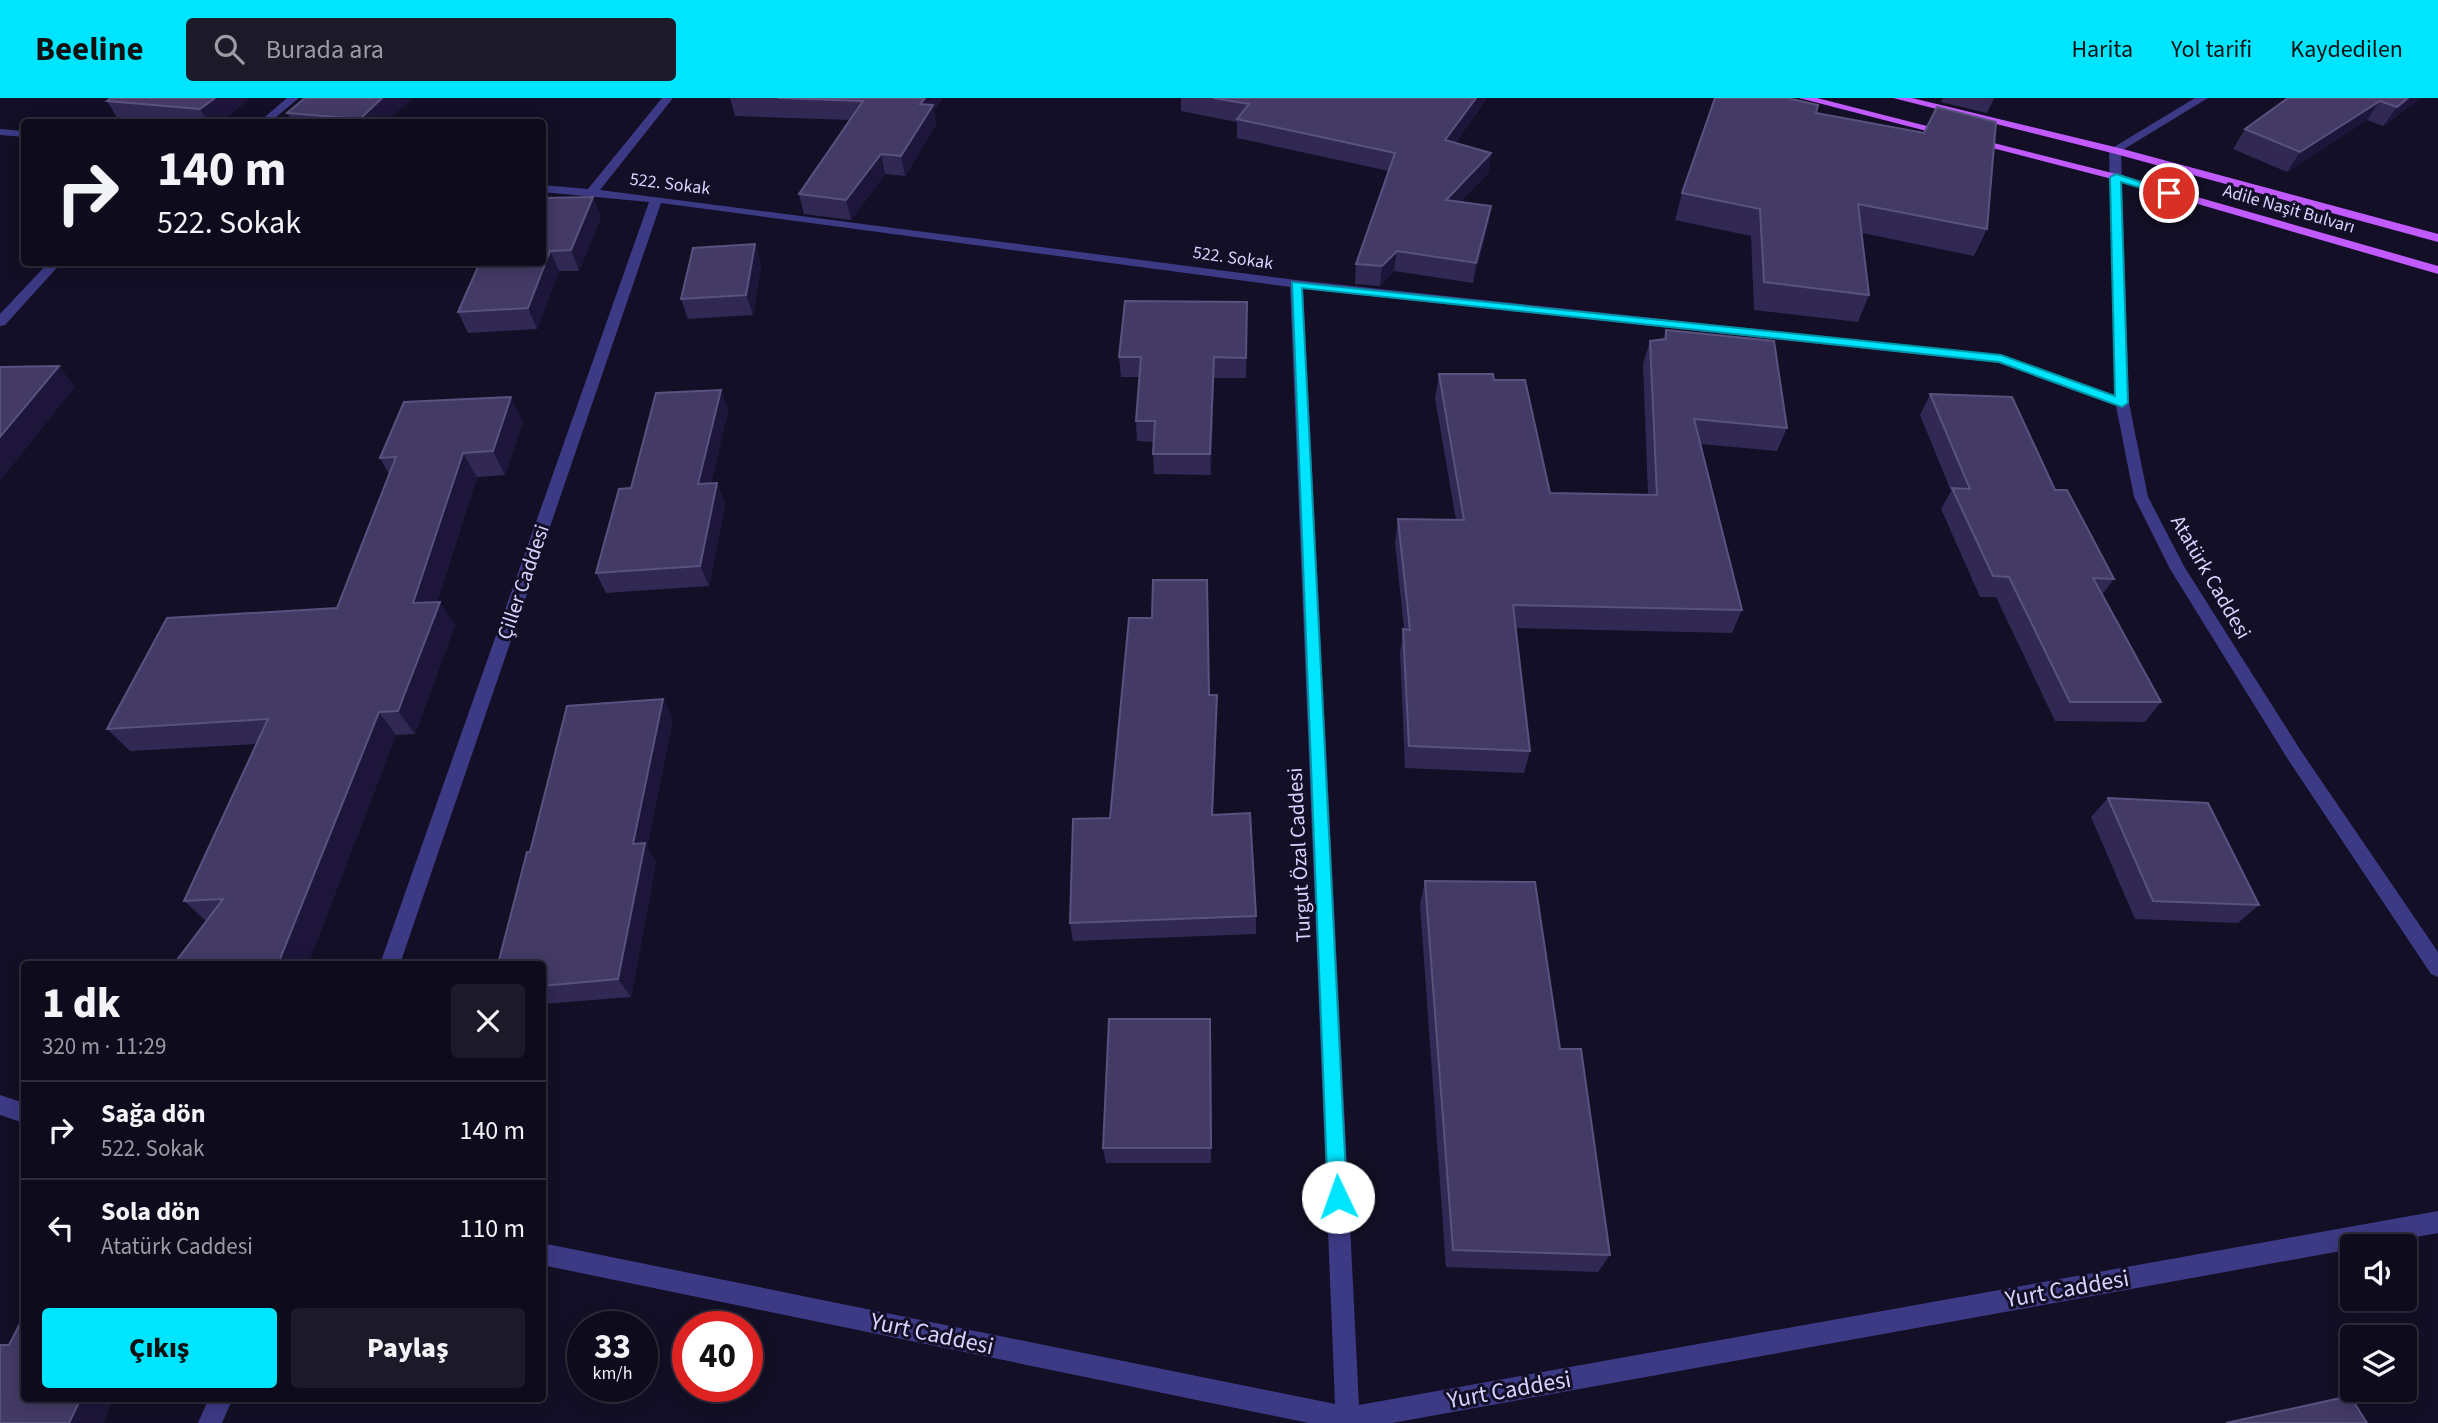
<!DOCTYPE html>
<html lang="tr">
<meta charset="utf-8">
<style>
body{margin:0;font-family:"Source Sans 3",sans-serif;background:#1c1929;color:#f1f3f6;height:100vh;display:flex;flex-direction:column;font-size:26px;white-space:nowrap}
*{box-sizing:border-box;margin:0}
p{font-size:23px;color:#9b9ba3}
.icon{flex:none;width:38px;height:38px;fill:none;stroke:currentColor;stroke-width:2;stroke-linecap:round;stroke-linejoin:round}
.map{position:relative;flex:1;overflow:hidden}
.panel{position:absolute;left:21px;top:863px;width:525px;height:441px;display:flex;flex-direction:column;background:#0e0b1c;border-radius:7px;box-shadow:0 4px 18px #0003,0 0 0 2px #2e2b3b}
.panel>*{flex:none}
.banner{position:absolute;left:21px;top:21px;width:525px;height:147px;border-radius:7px;box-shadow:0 4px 18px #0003,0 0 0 2px #2e2b3b;background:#0e0b1c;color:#f1f3f6;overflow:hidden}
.tools{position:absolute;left:2340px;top:1136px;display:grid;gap:14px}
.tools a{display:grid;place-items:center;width:77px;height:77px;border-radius:7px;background:#0e0b1c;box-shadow:0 4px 18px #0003,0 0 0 2px #2e2b3b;font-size:35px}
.speed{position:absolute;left:567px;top:1213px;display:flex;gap:14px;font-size:35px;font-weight:700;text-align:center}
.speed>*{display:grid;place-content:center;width:91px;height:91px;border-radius:50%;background:#0e0b1c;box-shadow:0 4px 18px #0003,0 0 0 2px #2e2b3b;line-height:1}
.speed small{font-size:18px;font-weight:400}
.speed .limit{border:10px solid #d22;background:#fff;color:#111}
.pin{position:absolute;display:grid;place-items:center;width:60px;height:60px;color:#fff;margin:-30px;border:4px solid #fff;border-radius:50%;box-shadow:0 2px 7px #0007}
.me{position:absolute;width:77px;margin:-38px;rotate:357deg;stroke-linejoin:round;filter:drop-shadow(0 0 5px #0008)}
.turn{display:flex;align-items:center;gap:24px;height:147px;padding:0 21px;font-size:32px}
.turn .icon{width:91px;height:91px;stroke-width:2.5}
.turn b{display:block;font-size:49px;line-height:60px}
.round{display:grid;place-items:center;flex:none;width:74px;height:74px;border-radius:7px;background:#1c1929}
.summary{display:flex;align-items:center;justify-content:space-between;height:119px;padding:0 21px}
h1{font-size:42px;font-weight:800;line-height:52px}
.primary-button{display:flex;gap:14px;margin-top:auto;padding:14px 21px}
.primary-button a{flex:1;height:80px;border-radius:7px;background:#00e5ff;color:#111;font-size:28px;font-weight:800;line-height:80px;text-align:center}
.primary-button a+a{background:#1c1929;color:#f1f3f6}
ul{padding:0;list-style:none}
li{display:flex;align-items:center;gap:21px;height:98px;padding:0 21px;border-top:2px solid #2e2b3b}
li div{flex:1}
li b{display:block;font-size:26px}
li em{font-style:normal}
header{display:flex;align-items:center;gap:42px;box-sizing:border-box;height:98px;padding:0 35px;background:#00e5ff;color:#111}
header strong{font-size:33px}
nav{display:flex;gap:38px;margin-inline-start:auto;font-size:24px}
.search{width:490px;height:63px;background:#1c1929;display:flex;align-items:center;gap:18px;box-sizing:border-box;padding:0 24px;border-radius:7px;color:#9b9ba3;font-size:26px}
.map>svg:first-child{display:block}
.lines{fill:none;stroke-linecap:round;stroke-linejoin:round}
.minor{fill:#3d3a85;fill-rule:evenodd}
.major{fill:#c25bff;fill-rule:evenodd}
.wall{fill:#312854}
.shaded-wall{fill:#1d163a}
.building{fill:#433a66;stroke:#5a527e;stroke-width:2}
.route{fill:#00e5ff;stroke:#0095a6;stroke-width:2}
.labels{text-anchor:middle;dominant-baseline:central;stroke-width:6;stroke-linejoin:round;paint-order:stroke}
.far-street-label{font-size:18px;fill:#d9d4ff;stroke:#130f26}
.street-label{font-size:21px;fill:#d9d4ff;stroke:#130f26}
.near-street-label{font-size:24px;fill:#d9d4ff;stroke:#130f26}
</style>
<header>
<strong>Beeline</strong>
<div class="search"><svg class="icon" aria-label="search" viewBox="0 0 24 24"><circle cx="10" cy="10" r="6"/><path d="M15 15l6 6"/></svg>Burada ara</div>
<nav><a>Harita</a><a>Yol tarifi</a><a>Kaydedilen</a></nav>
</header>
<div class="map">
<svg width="2438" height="1325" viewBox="0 0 2438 1325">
<rect width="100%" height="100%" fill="#130f26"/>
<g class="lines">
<g class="minor">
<polygon points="287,0 299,0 270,24 259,24"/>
<polygon points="662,0 673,0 600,92 1296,182 2001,257 2115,298 2109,52 2195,0 2208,0 2121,53 2129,305 2148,399 2185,470 2301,653 2438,854 2438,879 2431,876 2289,663 2170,471 2134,399 2116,308 1999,265 1303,191 1359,1307 2438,1113 2438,1135 2367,1148 2352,1148 2352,1151 1392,1325 1309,1325 542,1167 542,1145 1335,1306 1290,189 661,105 400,866 380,866 649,104 542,94 542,87 588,91"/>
<polygon points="0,31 24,33 24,39 0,37"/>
<polygon points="49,164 62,164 5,227 0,228 0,216"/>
<polygon points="0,997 24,1005 24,1025 0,1017"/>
<polygon points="209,1300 233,1300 222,1325 198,1325"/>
</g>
<g class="major">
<polygon points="1799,0 1817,0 2120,77 2438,168 2438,176 2112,81"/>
<polygon points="1893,0 1912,0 2119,50 2438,136 2438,144 2112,55"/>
</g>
</g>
<g class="wall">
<polygon points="111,0 250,0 220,24 135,24 119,23 107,3"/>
<polygon points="305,0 387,24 292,24 287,15"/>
<polygon points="730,0 943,0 934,12 936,27 905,78 885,76 851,122 804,116 799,96 850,22 735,18"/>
<polygon points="1181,0 1487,0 1455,45 1491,55 1488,75 1460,104 1491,108 1488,128 1473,185 1394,173 1380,188 1355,186 1356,166 1389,73 1237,40 1237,24 1181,13"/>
<polygon points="1943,0 1994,0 1987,15 1941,4"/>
<polygon points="2288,0 2421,0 2383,28 2367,22 2287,74 2233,51 2245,31"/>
<polygon points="1816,15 1987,131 1974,158 1862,135 1869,197 1858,224 1754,212 1751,138 1675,122 1682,95"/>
<polygon points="593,99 601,119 579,173 559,173 537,231 468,235 458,214 542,100"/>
<polygon points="755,146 761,166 753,217 688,221 681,201"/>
<polygon points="1247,204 1246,280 1214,280 1211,377 1154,376 1153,356 1154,344 1137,343 1136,323 1139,279 1121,279 1119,259"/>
<polygon points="1666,232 1787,330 1777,353 1701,346 1742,512 1732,535 1516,530 1530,653 1524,675 1405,670 1400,554 1404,531 1395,445 1398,421 1456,422 1435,300 1439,276 1494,282 1550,395 1648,397 1643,266 1650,243 1663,241"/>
<polygon points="721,292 728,313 711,385 717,385 725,406 709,488 606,495 596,475"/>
<polygon points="1930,296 2055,392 2114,481 2102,497 2161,604 2145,624 2055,623 1996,499 1980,499 1941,411 1951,393 1920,317"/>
<polygon points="523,323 505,377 477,379 437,504 455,527 415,636 396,637 308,866 174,866 206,823 184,803 257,646 130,653 107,631 337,510 389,376 380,360"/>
<polygon points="1209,597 1217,617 1213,717 1256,818 1256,836 1073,843 1070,825 1110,720"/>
<polygon points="663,601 673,621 647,749 656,764 631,899 542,906 542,866 530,754"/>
<polygon points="2108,700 2259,807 2238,825 2135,821 2091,719"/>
<polygon points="1425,783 1560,951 1610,1157 1598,1174 1446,1169 1420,806"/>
<polygon points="1210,921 1211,1065 1106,1065 1103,1050"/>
</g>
<g class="shaded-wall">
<polygon points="215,0 250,0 220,24 208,24 200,11"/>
<polygon points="382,0 412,0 387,24 362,24 360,21"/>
<polygon points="925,0 943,0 934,12 936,27 905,78 901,58 920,6"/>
<polygon points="1476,0 1487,0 1443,61 1445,42"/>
<polygon points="2408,0 2421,0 2383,28 2397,9"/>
<polygon points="2380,3 2367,22 2287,74 2300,54"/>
<polygon points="1491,55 1488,75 1443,122 1446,102"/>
<polygon points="881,56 885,76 851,122 846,102"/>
<polygon points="593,99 601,119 579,173 571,152"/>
<polygon points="1491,108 1488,128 1473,185 1476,165"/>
<polygon points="755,146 761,166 753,217 746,197"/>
<polygon points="550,153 559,173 537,231 528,210"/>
<polygon points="1397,153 1394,173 1380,188 1382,168"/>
<polygon points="1214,259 1214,280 1211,377 1210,356"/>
<polygon points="59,268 75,289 0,383 0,339"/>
<polygon points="721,292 728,313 706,407 698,386"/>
<polygon points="511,299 523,323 505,377 493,353"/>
<polygon points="463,355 477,379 429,529 413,505"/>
<polygon points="717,385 725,406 709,488 700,468"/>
<polygon points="440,504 455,527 415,636 398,613"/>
<polygon points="1217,597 1217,617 1212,736 1212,717"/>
<polygon points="663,601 673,621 647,749 656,764 631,899 618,881 633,746"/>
<polygon points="379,614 396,637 308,866 278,866"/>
<polygon points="81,1300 114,1300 103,1325 69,1325"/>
</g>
<g class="building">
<polygon points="111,0 215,0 200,11 107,3"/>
<polygon points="305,0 382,0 360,21 287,15"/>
<polygon points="778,0 925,0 920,6 933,7 901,58 881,56 846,102 799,96 863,3"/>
<polygon points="1213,0 1476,0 1445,42 1491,55 1446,102 1491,108 1476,165 1397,153 1382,168 1356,166 1395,55 1237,21 1249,6"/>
<polygon points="1715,0 1787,0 1818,7 1816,15 1924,35 1937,9 1996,24 1987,131 1858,106 1869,197 1764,184 1760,111 1682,95"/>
<polygon points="2288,0 2408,0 2397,9 2380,3 2300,54 2245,31"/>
<polygon points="593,99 571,152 550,153 528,210 458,214 480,164 542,164 542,100"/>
<polygon points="755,146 746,197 681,201 693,150"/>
<polygon points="1125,203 1247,204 1246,260 1214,259 1210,356 1153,356 1155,323 1136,323 1141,259 1119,259"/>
<polygon points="1666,232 1774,243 1787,330 1694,321 1742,512 1513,507 1530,653 1409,648 1403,531 1410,532 1398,421 1464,422 1439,276 1493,276 1494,282 1525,282 1550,395 1657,397 1650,243 1666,241"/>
<polygon points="59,268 0,339 0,269"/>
<polygon points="721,292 698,386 717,385 700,468 596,475 619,391 631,390 656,295"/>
<polygon points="1930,296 2012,299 2055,392 2067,392 2114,481 2093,480 2161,604 2070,604 2009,479 1993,478 1952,390 1970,391"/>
<polygon points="511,299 493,353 463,355 413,505 440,504 398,613 379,614 278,866 174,866 223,801 184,803 268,621 107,631 167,520 337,510 396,359 380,360 404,304"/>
<polygon points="1153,482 1207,482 1209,597 1217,597 1212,717 1250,715 1256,818 1070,825 1073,721 1110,720 1129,520 1152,520"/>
<polygon points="663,601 633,746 645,745 618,881 542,888 542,866 498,866 527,754 530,754 567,608"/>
<polygon points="2108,700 2208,705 2259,807 2153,803"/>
<polygon points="1425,783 1535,784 1560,951 1581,951 1610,1157 1453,1152"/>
<polygon points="1109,921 1210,921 1211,1050 1103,1050"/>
<polygon points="24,1218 24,1300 81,1300 69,1325 0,1325 0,1247 9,1247"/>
<polygon points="2350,1298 2367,1325 2226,1325"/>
</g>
<polygon class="route" points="2116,76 2175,95 2169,98 2121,84 2128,305 2122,309 1999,264 1302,190 1347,1099 1345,1106 1338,1109 1330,1106 1328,1099 1292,184 2001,257 2115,298 2110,79"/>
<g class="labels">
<g class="far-street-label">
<text transform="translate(670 86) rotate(7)">522. Sokak</text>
<text transform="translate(2289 111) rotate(16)">Adile Naşit Bulvarı</text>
<text transform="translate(1233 160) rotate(8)">522. Sokak</text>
</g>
<g class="street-label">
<text transform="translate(2211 479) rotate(60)">Atatürk Caddesi</text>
<text transform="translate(523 484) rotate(-71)">Çiller Caddesi</text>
<text transform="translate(1299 757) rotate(-93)">Turgut Özal Caddesi</text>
</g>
<g class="near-street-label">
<text transform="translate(2067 1191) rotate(-10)">Yurt Caddesi</text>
<text transform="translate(932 1236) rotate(12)">Yurt Caddesi</text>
<text transform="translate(1509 1292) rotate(-10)">Yurt Caddesi</text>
</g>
</g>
</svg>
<div class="tools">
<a><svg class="icon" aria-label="sound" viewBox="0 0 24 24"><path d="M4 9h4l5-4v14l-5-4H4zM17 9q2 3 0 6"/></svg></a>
<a><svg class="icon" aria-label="layers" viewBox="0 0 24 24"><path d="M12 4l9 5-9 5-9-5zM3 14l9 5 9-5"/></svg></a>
</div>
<div class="speed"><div>33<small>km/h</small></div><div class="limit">40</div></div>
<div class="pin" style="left:2169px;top:95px;background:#d93025"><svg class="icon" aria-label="arrive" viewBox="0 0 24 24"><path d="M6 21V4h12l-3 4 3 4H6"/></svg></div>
<svg class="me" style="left:1338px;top:1099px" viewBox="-20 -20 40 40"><circle r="19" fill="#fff"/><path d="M0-13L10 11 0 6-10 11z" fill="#00e5ff"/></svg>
<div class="banner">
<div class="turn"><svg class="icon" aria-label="right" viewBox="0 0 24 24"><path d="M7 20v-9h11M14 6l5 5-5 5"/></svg><div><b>140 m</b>522. Sokak</div></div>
</div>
<section class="panel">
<div class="summary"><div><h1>1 dk</h1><p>320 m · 11:29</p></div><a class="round"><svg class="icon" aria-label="close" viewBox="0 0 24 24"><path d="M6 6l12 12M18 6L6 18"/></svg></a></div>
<ul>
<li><svg class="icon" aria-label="right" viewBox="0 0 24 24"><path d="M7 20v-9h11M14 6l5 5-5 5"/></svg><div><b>Sağa dön</b><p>522. Sokak</p></div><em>140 m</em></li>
<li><svg class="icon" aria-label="left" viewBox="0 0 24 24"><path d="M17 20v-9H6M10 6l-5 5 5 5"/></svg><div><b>Sola dön</b><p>Atatürk Caddesi</p></div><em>110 m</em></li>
</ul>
<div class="primary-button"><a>Çıkış</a><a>Paylaş</a></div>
</section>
</div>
